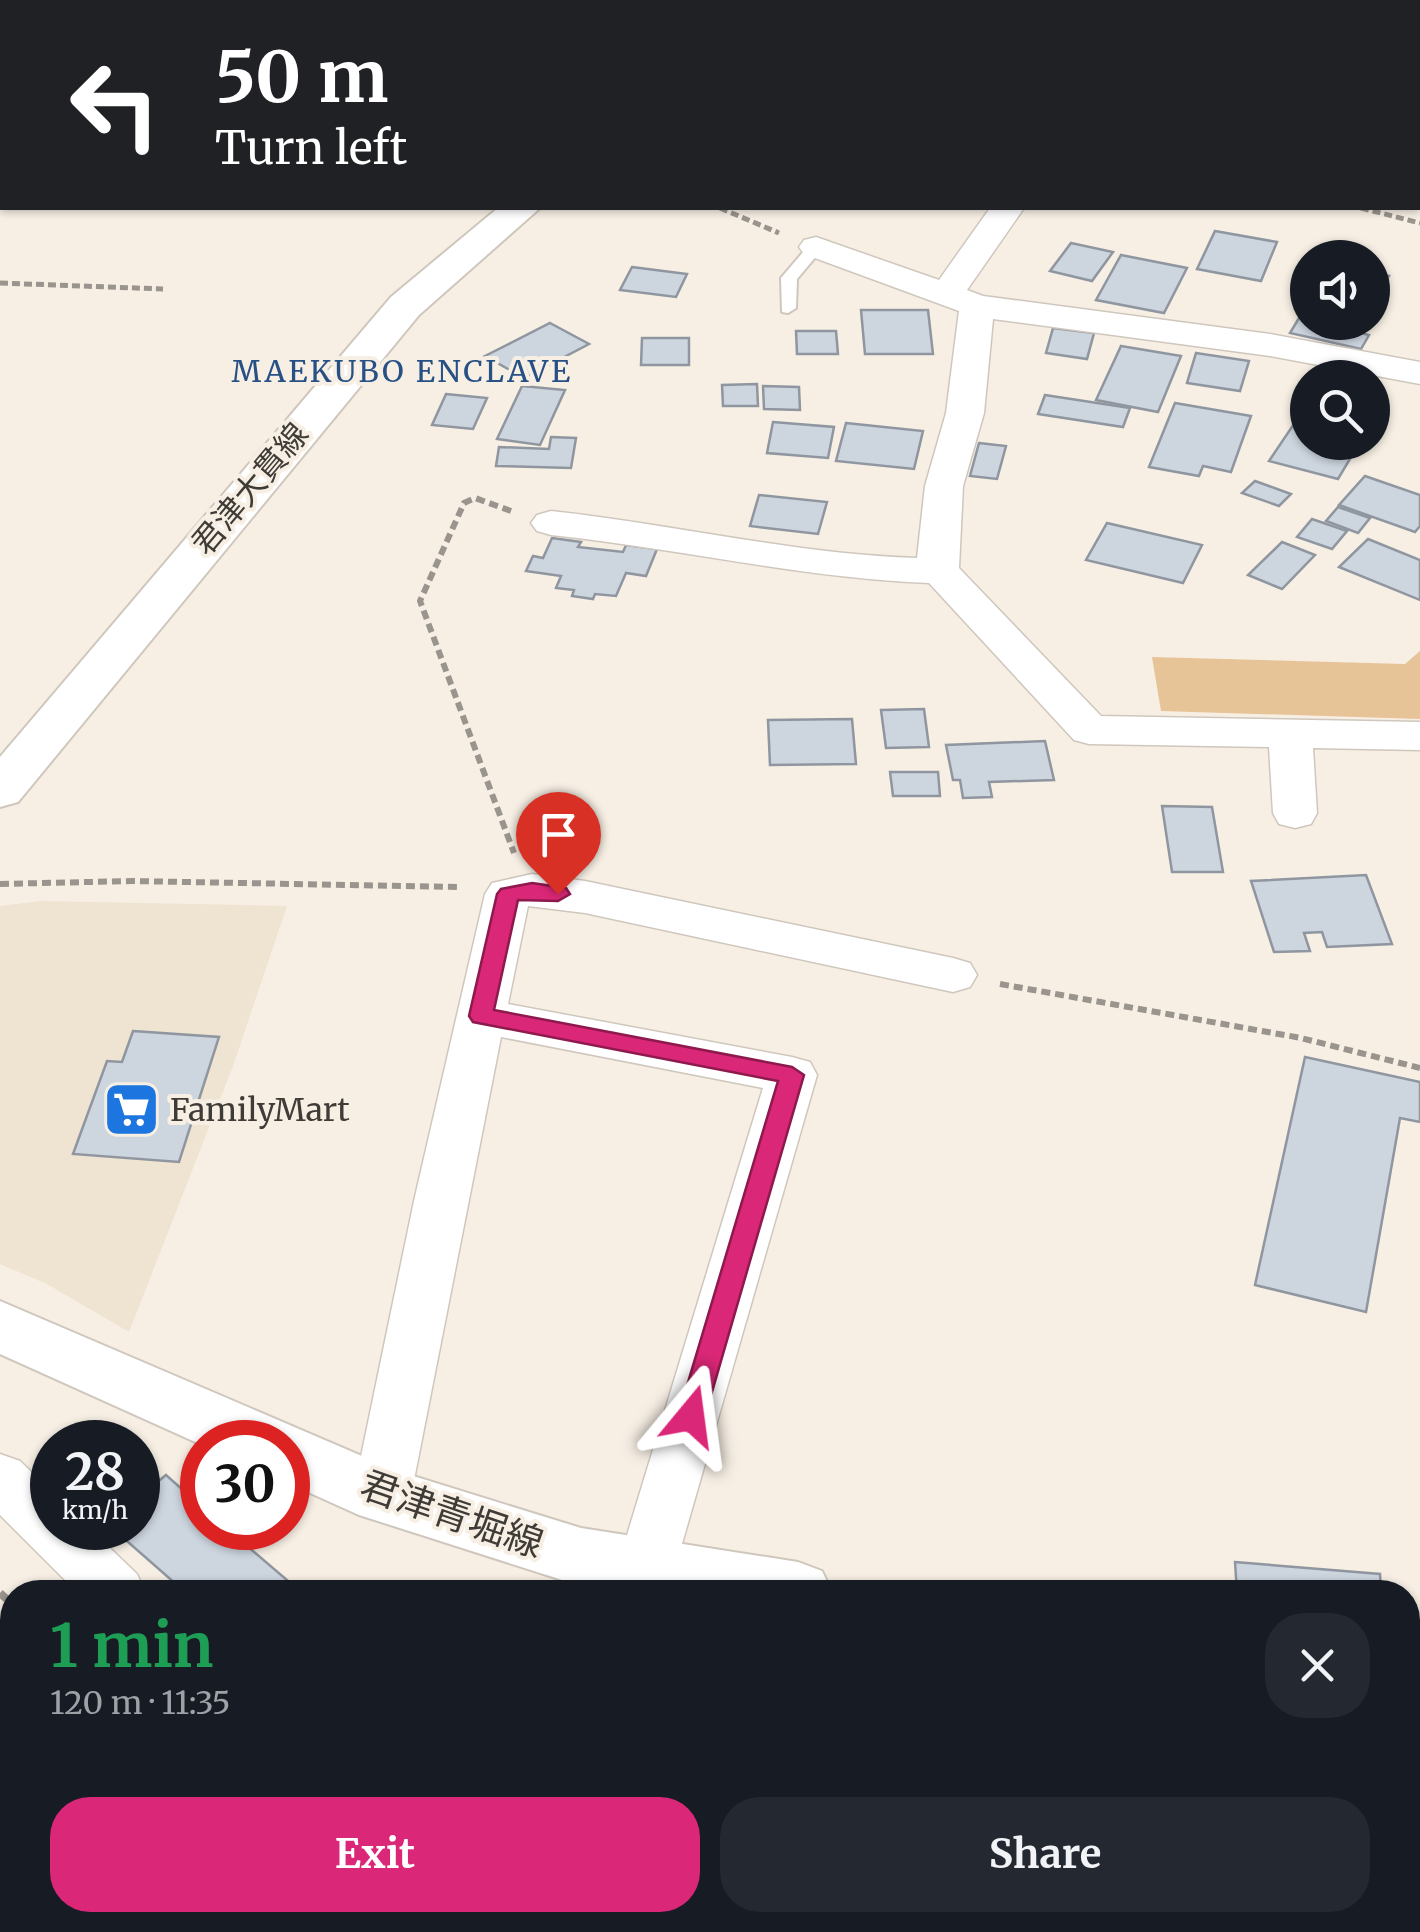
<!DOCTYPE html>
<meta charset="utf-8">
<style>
body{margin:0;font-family:Merriweather,"Noto Sans JP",serif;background:#242831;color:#f1f3f6;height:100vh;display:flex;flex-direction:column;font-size:38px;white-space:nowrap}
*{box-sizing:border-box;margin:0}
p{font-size:32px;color:#9ea1a6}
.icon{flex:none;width:55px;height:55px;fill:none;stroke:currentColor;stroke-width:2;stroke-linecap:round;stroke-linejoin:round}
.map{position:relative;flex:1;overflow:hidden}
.panel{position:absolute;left:0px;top:1580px;width:1420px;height:352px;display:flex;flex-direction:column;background:#171b24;border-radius:40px 40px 0 0;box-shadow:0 2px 8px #0004}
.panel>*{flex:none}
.banner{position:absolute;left:0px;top:0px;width:1420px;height:210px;box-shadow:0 2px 8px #0004;background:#202124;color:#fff;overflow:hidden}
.controls{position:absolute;left:1290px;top:240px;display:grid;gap:20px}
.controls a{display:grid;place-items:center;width:100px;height:100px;border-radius:50%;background:#171b24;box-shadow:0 2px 8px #0004;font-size:50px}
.speed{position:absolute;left:30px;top:1420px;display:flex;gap:20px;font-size:50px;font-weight:700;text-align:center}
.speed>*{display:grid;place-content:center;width:130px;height:130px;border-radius:50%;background:#171b24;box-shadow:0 2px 8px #0004;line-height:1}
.speed small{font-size:25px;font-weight:400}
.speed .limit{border:15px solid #d22;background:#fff;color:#111}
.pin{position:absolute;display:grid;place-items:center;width:85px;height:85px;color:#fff;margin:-102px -42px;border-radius:50% 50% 50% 0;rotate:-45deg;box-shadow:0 0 10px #0007}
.pin .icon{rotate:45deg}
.me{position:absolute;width:110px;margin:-55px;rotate:16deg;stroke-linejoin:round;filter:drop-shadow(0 0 8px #0008)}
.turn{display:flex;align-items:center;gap:35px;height:210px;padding:0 50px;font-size:45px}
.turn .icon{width:130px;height:130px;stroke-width:2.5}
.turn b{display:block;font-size:70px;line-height:85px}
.round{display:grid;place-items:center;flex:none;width:105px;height:105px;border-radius:40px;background:#242831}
.head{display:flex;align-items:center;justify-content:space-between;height:170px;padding:0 50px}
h1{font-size:60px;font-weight:700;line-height:75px;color:#1e9e55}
.primary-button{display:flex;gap:20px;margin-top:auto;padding:20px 50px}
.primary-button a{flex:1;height:115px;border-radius:40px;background:#db2777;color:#fff;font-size:40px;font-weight:700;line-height:115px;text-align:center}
.primary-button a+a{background:#242831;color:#f1f3f6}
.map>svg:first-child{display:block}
.built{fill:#efe3d2}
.green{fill:#e7c498}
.building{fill:#cdd5df;stroke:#8f969f;stroke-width:2.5}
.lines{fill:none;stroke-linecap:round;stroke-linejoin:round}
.service-casing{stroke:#cfc7bd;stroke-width:4}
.minor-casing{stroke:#cfc7bd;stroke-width:3}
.secondary-casing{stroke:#cfc7bd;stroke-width:4}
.path-far2{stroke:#99948d;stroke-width:5;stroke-dasharray:8 4;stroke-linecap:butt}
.path-far1{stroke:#99948d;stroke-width:6;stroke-dasharray:9 5;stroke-linecap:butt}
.path{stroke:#99948d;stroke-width:8;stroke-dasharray:12 6;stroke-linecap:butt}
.service{fill:#fff;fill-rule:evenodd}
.minor{fill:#fff;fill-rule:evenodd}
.secondary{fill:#fff;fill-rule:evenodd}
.route{fill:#db2777;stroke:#8e194d;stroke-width:2.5}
.labels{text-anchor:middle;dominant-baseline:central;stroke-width:8;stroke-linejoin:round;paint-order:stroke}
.far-neighbourhood-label{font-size:30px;letter-spacing:2.5px;fill:#275085;stroke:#f7efe4}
.street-label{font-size:32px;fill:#3f3c38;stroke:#f7efe4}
.poi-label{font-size:32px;fill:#3f3c38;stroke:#f7efe4;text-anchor:start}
.near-street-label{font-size:38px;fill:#3f3c38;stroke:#f7efe4}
</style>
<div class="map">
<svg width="1420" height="1932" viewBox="0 0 1420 1932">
<rect width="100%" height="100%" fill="#f7efe4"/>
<polygon class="built" points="41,901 287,906 233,1066 129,1332 47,1284 0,1264 0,906"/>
<polygon class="green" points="1420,651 1420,719 1161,711 1152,657 1405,664"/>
<g class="building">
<polygon points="1215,231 1277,242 1261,281 1197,269"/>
<polygon points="1071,243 1113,252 1092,281 1050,271"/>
<polygon points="1121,255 1187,268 1164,313 1096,300"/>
<polygon points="632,267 687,274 676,297 620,290"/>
<polygon points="1372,273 1389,276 1372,305"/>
<polygon points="1308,303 1308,322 1363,322 1357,332 1369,335 1361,349 1290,333"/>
<polygon points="861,310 928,310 933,354 865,354"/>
<polygon points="550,323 589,344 524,378 485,356"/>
<polygon points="1053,328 1094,333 1087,359 1046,353"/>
<polygon points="796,331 836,331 838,354 797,354"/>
<polygon points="642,338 689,338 689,365 641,365"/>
<polygon points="1121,346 1181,356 1158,412 1096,400"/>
<polygon points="1196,353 1249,361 1240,391 1187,383"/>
<polygon points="757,384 758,406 723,406 722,385"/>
<polygon points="522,386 565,390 540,445 497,439"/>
<polygon points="763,386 799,387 800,410 764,409"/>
<polygon points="446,394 487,398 473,429 432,425"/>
<polygon points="1045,395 1130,408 1123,427 1038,414"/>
<polygon points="1175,403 1251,416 1231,472 1203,466 1199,476 1149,467"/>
<polygon points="1308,403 1308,442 1360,442 1338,479 1269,461"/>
<polygon points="773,422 834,427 828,458 767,453"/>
<polygon points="846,423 923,431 914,469 836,461"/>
<polygon points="551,437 576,438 571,468 496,466 499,447 549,449"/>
<polygon points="979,443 1006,446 997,479 970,476"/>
<polygon points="1365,476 1420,495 1420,526 1415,532 1339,505"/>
<polygon points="1255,481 1291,494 1279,506 1242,493"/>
<polygon points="759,495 827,502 818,534 750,526"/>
<polygon points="1338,507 1370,518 1358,533 1326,521"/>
<polygon points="1312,519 1347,531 1332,549 1297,537"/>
<polygon points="1107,523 1202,545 1183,583 1086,560"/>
<polygon points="552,538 581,542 578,547 623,552 626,545 657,549 646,576 626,573 616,596 595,594 593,599 572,596 574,590 556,588 561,576 526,571 533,556 543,558"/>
<polygon points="1368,539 1420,560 1420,600 1339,567"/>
<polygon points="1282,542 1315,555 1282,589 1248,575"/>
<polygon points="924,709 929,747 886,748 881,710"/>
<polygon points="852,719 856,764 770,765 768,720"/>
<polygon points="1045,741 1054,780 989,782 992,797 963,798 960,780 953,780 946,745"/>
<polygon points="890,772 938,772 940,796 893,796"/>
<polygon points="1162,806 1212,807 1223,872 1172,872"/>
<polygon points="1366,875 1392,944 1327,947 1322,932 1304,933 1310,951 1274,952 1251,881"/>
<polygon points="133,1031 219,1037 179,1162 73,1154 107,1061 122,1062"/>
<polygon points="1305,1057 1420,1082 1420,1122 1400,1118 1366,1312 1255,1285"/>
<polygon points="166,1475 202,1507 202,1528 226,1528 301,1592 185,1592 112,1528 138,1528 138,1498"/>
<polygon points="1235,1562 1380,1574 1381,1592 1237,1592"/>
<polygon points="557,1920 617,1920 612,1932 594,1932"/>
<polygon points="676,1920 855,1920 883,1932 670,1932"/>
</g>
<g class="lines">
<defs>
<polygon id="service" points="816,242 824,247 797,279 796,308 788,313 782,312 781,278 810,244"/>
<g id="minor">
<path d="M990,208H1024L967,290L983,296L1270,334L1420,362V384L1270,356L993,319L984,413L963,486L959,568L1101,716L1420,722V750L1313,748L1317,813L1311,824L1295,828L1279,824L1273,813L1269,747L1089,744L1074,740L929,583C802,578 677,548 551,535L537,531L531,523L537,515L551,511C673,524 794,554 917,558L925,486L946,413L959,311L804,254L799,247L804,240L816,237L939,280Z"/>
<polygon points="532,874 585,881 953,958 970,963 977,975 970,987 953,992 585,913 528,906 508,1004 792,1057 810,1062 817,1075 675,1568 667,1586 649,1592 625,1586 617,1568 763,1088 501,1037 411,1495 402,1512 382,1519 362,1512 353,1495 414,1201 485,894 492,883"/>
<polygon points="0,1454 20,1461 52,1492 52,1528 89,1528 137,1574 145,1592 77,1592 0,1515"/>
<polygon points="1408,1874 1420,1876 1420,1932 1397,1932 1385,1927 1382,1920 1408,1920"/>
<polygon points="383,1920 454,1920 459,1932 389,1932"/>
<polygon points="1112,1920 1178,1920 1175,1932 1109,1932"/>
</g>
<g id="secondary">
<polygon points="498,208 540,208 419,315 18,802 0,807 0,757 391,297"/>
<polygon points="0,1301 397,1471 581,1528 798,1562 822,1571 832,1592 618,1592 581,1586 359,1515 288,1483 288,1442 202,1445 0,1354"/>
<polygon points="1408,1631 1420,1633 1420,1695 1408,1693"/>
</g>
</defs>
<use href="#service" class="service-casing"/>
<use href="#minor" class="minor-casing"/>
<use href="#secondary" class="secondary-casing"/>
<g class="path-far2">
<polyline points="169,0 181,2"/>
<polyline points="720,208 779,233"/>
<polyline points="1361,208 1420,223"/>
<polyline points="0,283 163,289"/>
</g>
<g class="path-far1">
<polyline points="511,511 475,498 464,503 420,601 514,853"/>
<polyline points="0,884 132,881 459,887"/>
<polyline points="1000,984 1301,1038 1420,1068"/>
</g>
<g class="path">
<polyline points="0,1593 12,1604"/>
<polyline points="269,1920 276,1932"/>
</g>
<use href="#service" class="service"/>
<use href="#minor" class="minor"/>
<use href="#secondary" class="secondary"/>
</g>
<polygon class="route" points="532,883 566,888 570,894 558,901 518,900 494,1010 792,1067 804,1075 705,1416 701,1424 691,1427 682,1424 678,1416 778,1081 473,1022 469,1016 497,894 501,889"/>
<defs>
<symbol id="supermarket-square" viewBox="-11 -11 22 22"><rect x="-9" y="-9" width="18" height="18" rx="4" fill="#1d76e0" stroke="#f7efe4"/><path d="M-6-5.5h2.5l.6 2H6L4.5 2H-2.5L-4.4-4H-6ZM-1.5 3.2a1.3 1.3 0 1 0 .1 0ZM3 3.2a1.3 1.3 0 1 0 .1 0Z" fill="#fff"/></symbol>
</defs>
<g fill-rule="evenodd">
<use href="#supermarket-square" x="100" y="1078" width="63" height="63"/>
</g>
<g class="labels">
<g class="far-neighbourhood-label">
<text x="402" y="371">MAEKUBO ENCLAVE</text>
</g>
<g class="street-label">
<text transform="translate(250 489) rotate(-50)">君津大貫線</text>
</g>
<g class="poi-label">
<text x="170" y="1110">FamilyMart</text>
</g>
<g class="near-street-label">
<text transform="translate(452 1514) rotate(19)">君津青堀線</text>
</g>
</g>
</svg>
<div class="controls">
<a><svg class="icon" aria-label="sound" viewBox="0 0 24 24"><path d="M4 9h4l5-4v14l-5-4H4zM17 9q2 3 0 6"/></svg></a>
<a><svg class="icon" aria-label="search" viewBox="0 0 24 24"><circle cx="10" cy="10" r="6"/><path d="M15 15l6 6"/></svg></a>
</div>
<div class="speed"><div>28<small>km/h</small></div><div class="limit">30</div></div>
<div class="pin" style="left:558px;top:894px;background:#d93025"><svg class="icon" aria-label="arrive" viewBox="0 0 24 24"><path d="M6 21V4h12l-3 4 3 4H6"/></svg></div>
<svg class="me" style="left:691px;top:1416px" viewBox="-20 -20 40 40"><path d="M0-17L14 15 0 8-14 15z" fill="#db2777" stroke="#fff" stroke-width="4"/></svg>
<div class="banner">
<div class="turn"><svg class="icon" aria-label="left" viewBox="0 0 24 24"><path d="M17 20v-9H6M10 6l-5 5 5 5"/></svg><div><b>50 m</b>Turn left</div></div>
</div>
<section class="panel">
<div class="head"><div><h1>1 min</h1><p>120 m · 11:35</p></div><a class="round"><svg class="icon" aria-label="close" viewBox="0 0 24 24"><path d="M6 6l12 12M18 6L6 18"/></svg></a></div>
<div class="primary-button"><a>Exit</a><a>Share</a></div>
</section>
</div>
